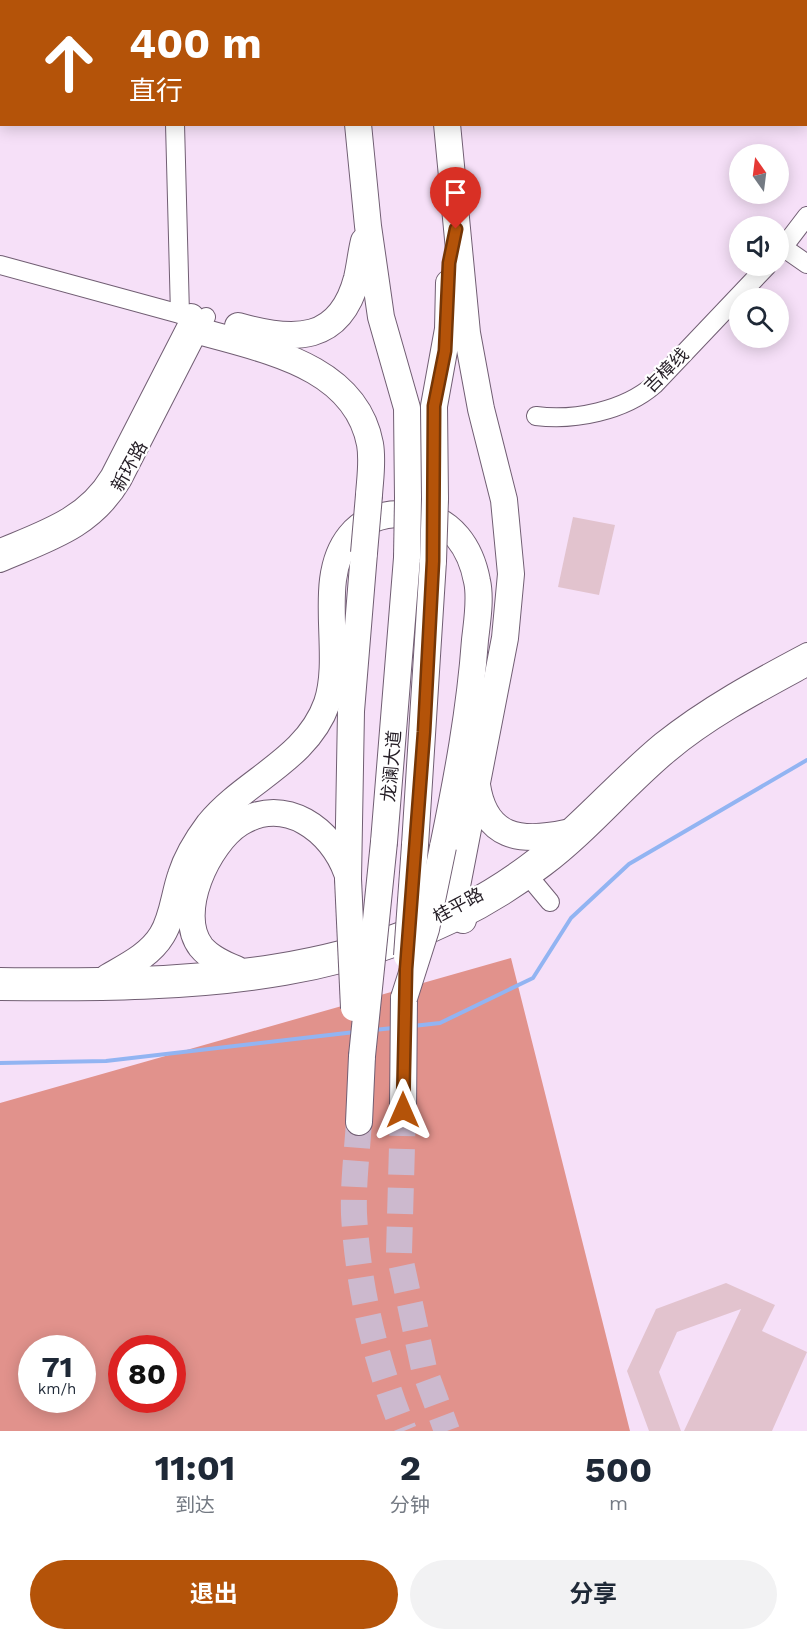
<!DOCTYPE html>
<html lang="zh">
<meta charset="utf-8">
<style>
body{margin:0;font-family:"Work Sans","Noto Sans SC",sans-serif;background:#f2f2f3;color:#1f2937;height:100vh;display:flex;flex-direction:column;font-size:22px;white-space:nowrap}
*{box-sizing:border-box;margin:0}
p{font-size:20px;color:#747a83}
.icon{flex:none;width:33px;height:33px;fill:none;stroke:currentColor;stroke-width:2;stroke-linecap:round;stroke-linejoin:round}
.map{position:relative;height:1431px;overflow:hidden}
.drawer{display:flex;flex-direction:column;background:#fff;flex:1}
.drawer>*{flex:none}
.hud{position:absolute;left:0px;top:0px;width:807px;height:126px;box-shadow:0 3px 15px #0003;background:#b45309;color:#fff;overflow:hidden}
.needle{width:39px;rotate:346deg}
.buttons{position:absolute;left:729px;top:144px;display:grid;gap:12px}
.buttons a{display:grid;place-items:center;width:60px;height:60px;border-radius:50%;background:#fff;box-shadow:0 3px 15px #0003;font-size:30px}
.speed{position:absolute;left:18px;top:1335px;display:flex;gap:12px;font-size:30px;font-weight:700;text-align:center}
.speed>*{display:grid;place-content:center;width:78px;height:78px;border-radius:50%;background:#fff;box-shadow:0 3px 15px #0003;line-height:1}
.speed small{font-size:15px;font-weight:400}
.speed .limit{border:9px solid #d22;background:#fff;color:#111}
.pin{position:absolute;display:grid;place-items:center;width:51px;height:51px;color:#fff;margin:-62px -26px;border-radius:50% 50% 50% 0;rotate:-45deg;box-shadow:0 0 6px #0007}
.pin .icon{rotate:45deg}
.me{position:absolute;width:66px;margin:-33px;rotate:0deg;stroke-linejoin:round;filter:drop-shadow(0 0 4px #0008)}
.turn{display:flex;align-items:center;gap:21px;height:126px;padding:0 30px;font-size:27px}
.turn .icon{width:78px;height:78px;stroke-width:2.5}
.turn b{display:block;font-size:42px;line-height:51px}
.eta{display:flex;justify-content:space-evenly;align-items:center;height:102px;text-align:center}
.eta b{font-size:36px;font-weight:700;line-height:42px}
.primary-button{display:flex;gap:12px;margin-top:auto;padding:12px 30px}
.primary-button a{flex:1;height:69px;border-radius:36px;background:#b45309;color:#fff;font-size:24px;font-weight:700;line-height:69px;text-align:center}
.primary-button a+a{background:#f2f2f3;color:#1f2937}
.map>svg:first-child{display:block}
.forest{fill:#e1928c;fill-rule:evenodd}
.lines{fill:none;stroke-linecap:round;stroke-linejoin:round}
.stream{stroke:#92b4f2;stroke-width:4}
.building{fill:#e2c3ce}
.highway-tunnel{stroke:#ccb9ce;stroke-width:26;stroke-dasharray:26 13;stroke-linecap:butt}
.minor-casing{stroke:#715e73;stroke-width:20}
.highway-casing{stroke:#715e73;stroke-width:28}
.minor{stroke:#fff;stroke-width:18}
.highway{stroke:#fff;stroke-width:26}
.highway-bridge-casing{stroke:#715e73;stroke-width:28;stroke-linecap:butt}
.highway-bridge{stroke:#fff;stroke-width:26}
.route-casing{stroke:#753606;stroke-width:15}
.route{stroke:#b45309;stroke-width:10}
.labels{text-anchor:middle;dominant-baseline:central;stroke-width:4.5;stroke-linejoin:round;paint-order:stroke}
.street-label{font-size:18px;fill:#241d25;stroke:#fff}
</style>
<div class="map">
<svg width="807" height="1431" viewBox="0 0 807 1431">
<rect width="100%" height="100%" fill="#f6e0f8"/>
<path class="forest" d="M511,958L630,1431H0V1103ZM32,1348H82V1400H32ZM122,1348H172V1400H122Z"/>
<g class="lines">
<g class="stream">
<polyline points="413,1026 440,1023 533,978 571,918 629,864 807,760"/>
<polyline points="374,1030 393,1028"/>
<polyline points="0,1063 106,1061 355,1032"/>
</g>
</g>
<g class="building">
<polygon points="573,517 615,525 599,595 558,587"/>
<polygon points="726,1283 775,1305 762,1331 807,1352 772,1431 684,1431 741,1309 677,1332 659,1372 681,1431 649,1431 627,1371 656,1309"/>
</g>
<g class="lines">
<g class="highway-tunnel">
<polyline points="403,1110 399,1253 424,1369 447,1431"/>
<path d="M359,1122C357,1152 353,1184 354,1214C358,1288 376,1363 404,1431"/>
</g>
<defs>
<g id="minor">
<polyline points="164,0 164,2"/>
<polyline points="175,124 180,314"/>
<polyline points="784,248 807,264"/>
<polyline points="778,254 807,216"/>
<path d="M0,265L191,317L110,475C85,517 43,530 0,548"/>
<path d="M536,416C574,421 624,411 654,385L767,266"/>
<path d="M0,563C49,542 93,530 122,481L206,317"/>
<polyline points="530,878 550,902"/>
<path d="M0,977C182,979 374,977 526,864C575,828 614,781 661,742C706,706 756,679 807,652"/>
<path d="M0,991C192,993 386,990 545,867C590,833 626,789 669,753C711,718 759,693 807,667"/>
</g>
<g id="highway">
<polyline points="343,0 343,2"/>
<polyline points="431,0 431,2"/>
<polyline points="358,124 368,226 381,317 407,408 408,498"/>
<polyline points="447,124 467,333 481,409 504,500 511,574 505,638 456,891 457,904 463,920"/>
<path d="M191,317L199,331C264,350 355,365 370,444C373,461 370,479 369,495"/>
<path d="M238,326C294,342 340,343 357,278C360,265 361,253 364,241"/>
<polyline points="435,499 434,406 448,329 449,283"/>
<path d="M477,785C485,838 520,843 566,833"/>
<polyline points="384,842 407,558"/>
<polyline points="415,845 433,561"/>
<polyline points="348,879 351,711 364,553"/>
<path d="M236,969C224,964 210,958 201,947C175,913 208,843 240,823C285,795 332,830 347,873"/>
<path d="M108,977C127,966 150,955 162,935C173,917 174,895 181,875C187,856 197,840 209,824C245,780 307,760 327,703C344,652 315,579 350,536C366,516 391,512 416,515C452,518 471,549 477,581C481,599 477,622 475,640C470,710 457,779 443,847"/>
<polyline points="403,1110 404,998"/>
<polyline points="359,1122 362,1056"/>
</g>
</defs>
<use href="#minor" class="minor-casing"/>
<use href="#highway" class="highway-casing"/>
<use href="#minor" class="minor"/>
<use href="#highway" class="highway"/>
<defs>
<g id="highway-bridge">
<polyline points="364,553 369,495"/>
<polyline points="407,558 408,498"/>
<polyline points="433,561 435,499"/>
<polyline points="348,879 354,1008"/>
<polyline points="407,956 415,845"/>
<polyline points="404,998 426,929 443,847"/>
<polyline points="362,1056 384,842"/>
</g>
</defs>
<use href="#highway-bridge" class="highway-bridge-casing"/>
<use href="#highway-bridge" class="highway-bridge"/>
</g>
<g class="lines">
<defs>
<polyline id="route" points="403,1110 406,969 424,732 433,561 434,406 445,351 449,263 456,229"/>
</defs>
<use href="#route" class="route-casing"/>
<use href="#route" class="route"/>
</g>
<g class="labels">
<g class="street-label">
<text transform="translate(666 370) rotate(-45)">吉樟线</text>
<text transform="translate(129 466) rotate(-61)">新环路</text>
<text transform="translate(391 766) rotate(-85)">龙澜大道</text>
<text transform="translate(458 905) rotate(-28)">桂平路</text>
</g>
</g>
</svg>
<div class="buttons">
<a><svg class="needle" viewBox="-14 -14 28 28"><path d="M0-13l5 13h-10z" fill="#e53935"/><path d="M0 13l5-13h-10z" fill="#747a83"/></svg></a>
<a><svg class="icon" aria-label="sound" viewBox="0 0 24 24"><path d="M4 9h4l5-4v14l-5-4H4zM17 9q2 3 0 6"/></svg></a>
<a><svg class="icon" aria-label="search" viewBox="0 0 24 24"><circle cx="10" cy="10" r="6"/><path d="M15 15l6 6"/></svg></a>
</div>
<div class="speed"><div>71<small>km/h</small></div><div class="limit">80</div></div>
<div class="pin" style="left:456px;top:229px;background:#d93025"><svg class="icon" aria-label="arrive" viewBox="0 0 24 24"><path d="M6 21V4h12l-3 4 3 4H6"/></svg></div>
<svg class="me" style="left:403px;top:1110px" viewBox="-20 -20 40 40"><path d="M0-17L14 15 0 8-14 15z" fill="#b45309" stroke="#fff" stroke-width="4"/></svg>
<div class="hud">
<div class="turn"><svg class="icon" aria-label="ahead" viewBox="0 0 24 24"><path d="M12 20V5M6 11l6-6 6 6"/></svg><div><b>400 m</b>直行</div></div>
</div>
</div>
<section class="drawer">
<div class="eta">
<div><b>11:01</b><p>到达</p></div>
<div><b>2</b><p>分钟</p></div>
<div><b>500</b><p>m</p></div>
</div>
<div class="primary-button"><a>退出</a><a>分享</a></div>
</section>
